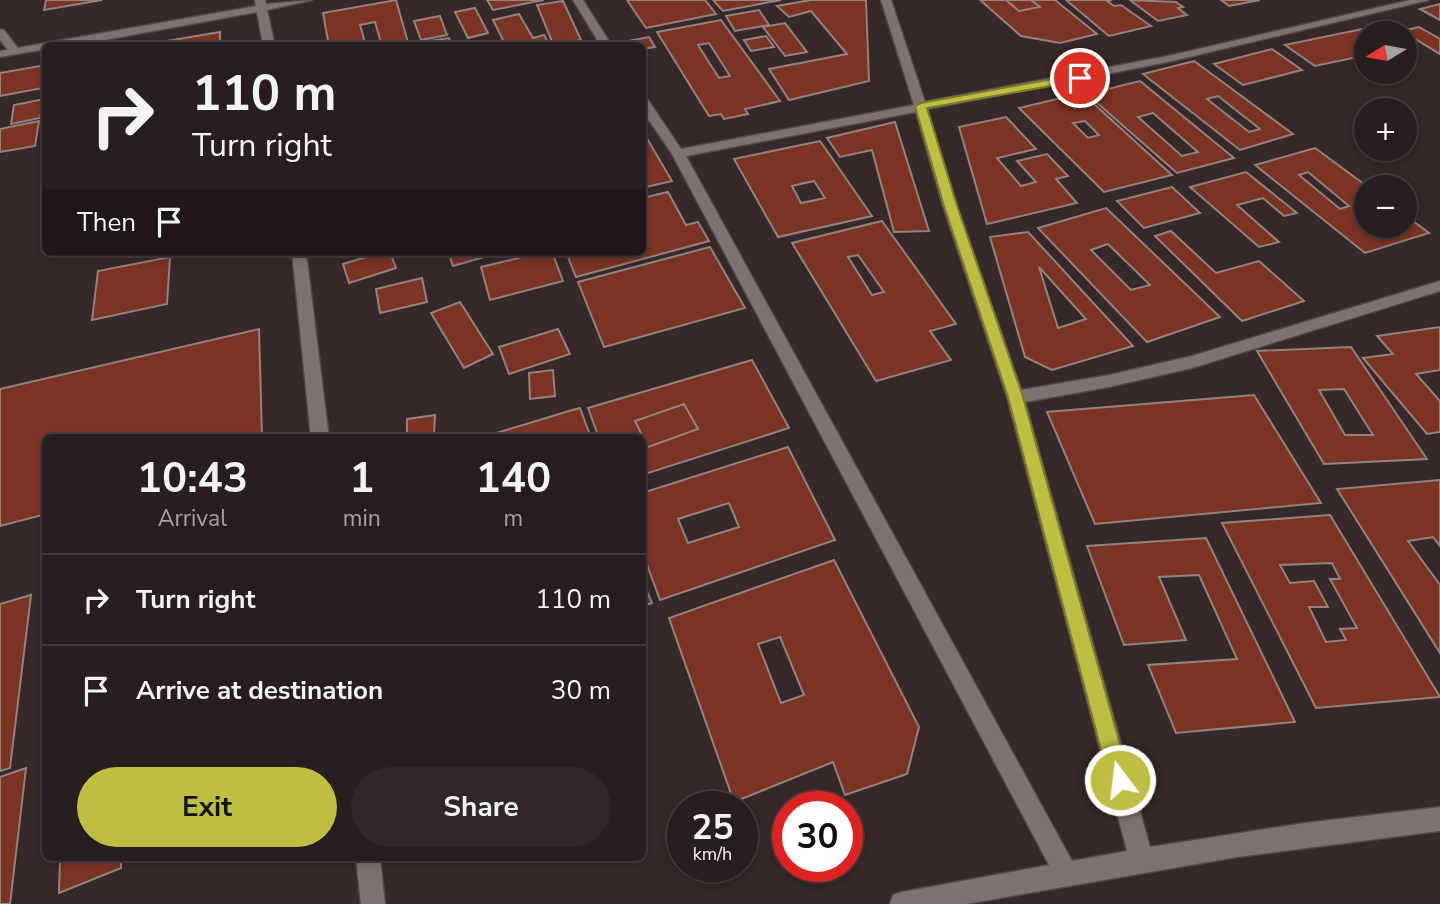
<!DOCTYPE html>
<meta charset="utf-8">
<style>
body{margin:0;font-family:"Nunito Sans",sans-serif;background:#312728;color:#f1f3f6;height:100vh;display:flex;flex-direction:column;font-size:26px;white-space:nowrap}
*{box-sizing:border-box;margin:0}
p{font-size:23px;color:#a5a2a4}
.icon{flex:none;width:38px;height:38px;fill:none;stroke:currentColor;stroke-width:2;stroke-linecap:round;stroke-linejoin:round}
.map{position:relative;flex:1;overflow:hidden}
.details{position:absolute;left:42px;top:434px;width:604px;height:427px;display:flex;flex-direction:column;background:#291e1f;border-radius:10px;box-shadow:0 4px 10px #0003,0 0 0 2px #453c3d}
.details>*{flex:none}
.guide{position:absolute;left:42px;top:42px;width:604px;height:214px;border-radius:10px;box-shadow:0 4px 10px #0003,0 0 0 2px #453c3d;background:#291e1f;color:#f1f3f6;overflow:hidden}
.needle{width:46px;rotate:259deg}
.controls{position:absolute;left:1354px;top:21px;display:grid;gap:14px}
.controls a{display:grid;place-items:center;width:63px;height:63px;border-radius:50%;background:#291e1f;box-shadow:0 4px 10px #0003,0 0 0 2px #453c3d;font-size:35px}
.speed{position:absolute;left:667px;top:791px;display:flex;gap:14px;font-size:35px;font-weight:700;text-align:center}
.speed>*{display:grid;place-content:center;width:91px;height:91px;border-radius:50%;background:#291e1f;box-shadow:0 4px 10px #0003,0 0 0 2px #453c3d;line-height:1}
.speed small{font-size:18px;font-weight:400}
.speed .limit{border:10px solid #d22;background:#fff;color:#111}
.pin{position:absolute;display:grid;place-items:center;width:60px;height:60px;color:#fff;margin:-30px;border:4px solid #fff;border-radius:50%;box-shadow:0 2px 7px #0007}
.me{position:absolute;width:77px;margin:-38px;rotate:345deg;stroke-linejoin:round;filter:drop-shadow(0 0 5px #0008)}
.turn{display:flex;align-items:center;gap:24px;height:147px;padding:0 35px;font-size:32px}
.turn .icon{width:91px;height:91px;stroke-width:2.5}
.turn b{display:block;font-size:49px;line-height:60px}
.then{display:flex;align-items:center;height:66px;padding:0 35px;background:#0003;gap:14px;font-size:26px}
.eta{display:flex;justify-content:space-evenly;align-items:center;height:119px;text-align:center}
.eta b{font-size:42px;font-weight:700;line-height:49px}
.cta{display:flex;gap:14px;margin-top:auto;padding:14px 35px}
.cta a{flex:1;height:80px;border-radius:42px;background:#bebf42;color:#111;font-size:28px;font-weight:700;line-height:80px;text-align:center}
.cta a+a{background:#312728;color:#f1f3f6}
ul{padding:0;list-style:none}
li{display:flex;align-items:center;gap:21px;height:91px;padding:0 35px;border-top:2px solid #453c3d}
li div{flex:1}
li b{display:block;font-size:26px}
li em{font-style:normal}
.map>svg:first-child{display:block}
.building{fill:#7b3323;stroke:#93827e;stroke-width:2;fill-rule:evenodd}
.lines{fill:none;stroke-linecap:round;stroke-linejoin:round}
.service-casing{stroke:#524647;stroke-width:3}
.minor-casing{stroke:#524647;stroke-width:3}
.service{fill:#827171;fill-rule:evenodd}
.minor{fill:#827171;fill-rule:evenodd}
.route{fill:#bebf42;stroke:#7c7c2b;stroke-width:2}
</style>
<div class="map">
<svg width="1440" height="904" viewBox="0 0 1440 904">
<rect width="100%" height="100%" fill="#372829"/>
<g class="building">
<polygon points="46,0 102,0 44,10"/>
<polygon points="396,0 409,46 382,46 375,22 360,25 366,46 329,46 323,13"/>
<polygon points="487,0 544,0 493,10"/>
<polygon points="627,0 705,0 716,14 646,28"/>
<polygon points="713,0 781,0 723,11"/>
<polygon points="811,0 866,0 869,81 789,100 769,69 847,54 811,11 789,17 777,6"/>
<polygon points="980,0 1055,0 1097,34 1060,43 1021,36"/>
<polygon points="1006,0 1031,0 1040,7 1019,11"/>
<polygon points="1066,0 1112,0 1107,1 1114,6 1121,5 1151,26 1109,36"/>
<polygon points="1130,0 1176,2 1183,7 1178,8 1187,15 1158,21"/>
<polygon points="1221,0 1260,0 1229,6"/>
<polygon points="563,1 581,40 553,44 537,5"/>
<polygon points="1440,4 1440,20 1420,9"/>
<polygon points="475,8 488,33 468,38 455,12"/>
<polygon points="759,10 769,25 735,31 726,16"/>
<polygon points="519,14 533,38 544,35 550,46 506,46 493,20"/>
<polygon points="440,16 447,35 421,40 414,21"/>
<path d="M721,20L780,101L745,109L748,114L724,119L721,114L709,116L657,32ZM709,43L730,76L719,78L698,45Z"/>
<polygon points="785,23 807,52 785,56 763,27"/>
<polygon points="1419,27 1440,39 1440,54 1402,31"/>
<polygon points="1362,29 1368,33 1367,55 1315,66 1285,45"/>
<polygon points="220,32 220,46 143,46 143,45"/>
<polygon points="766,36 774,47 751,51 744,40"/>
<polygon points="649,37 655,47 642,49 642,46 625,46 623,42"/>
<polygon points="449,38 452,46 424,46 423,42"/>
<polygon points="1272,49 1302,70 1243,85 1214,64"/>
<path d="M1194,61L1293,134L1240,150L1143,74ZM1218,96L1260,129L1249,132L1207,99Z"/>
<polygon points="46,65 43,88 0,96 0,73"/>
<path d="M1140,81L1234,158L1177,173L1087,94ZM1153,113L1198,152L1182,156L1138,117Z"/>
<path d="M1082,93L1172,175L1104,192L1019,108ZM1085,121L1099,135L1088,138L1073,123Z"/>
<polygon points="44,99 40,118 11,124 14,105"/>
<polygon points="1006,117 1036,149 997,158 1021,186 1036,182 1017,161 1047,154 1068,176 1056,179 1077,203 987,224 959,127"/>
<polygon points="39,121 35,146 0,152 0,129"/>
<polygon points="895,122 929,231 894,232 872,150 840,157 827,138"/>
<polygon points="642,135 645,135 672,181 642,188"/>
<path d="M820,141L872,216L778,237L734,159ZM814,181L825,198L801,203L792,186Z"/>
<path d="M1315,148L1368,187L1367,226H1405V215L1429,233L1365,253L1255,165ZM1308,172L1349,206L1340,209L1299,175Z"/>
<polygon points="1246,172 1297,213 1284,216 1263,198 1237,205 1279,242 1259,247 1190,187"/>
<polygon points="1172,187 1200,213 1144,228 1117,201"/>
<polygon points="668,192 686,225 698,222 709,241 576,277 566,252 642,252 642,198"/>
<path d="M1106,208L1220,317L1147,342L1038,228ZM1108,244L1150,285L1131,290L1091,250Z"/>
<path d="M882,221L956,324L930,331L951,360L876,381L792,243ZM858,255L884,292L872,295L848,257Z"/>
<polygon points="1171,231 1216,273 1259,261 1304,301 1242,321 1155,236"/>
<path d="M1028,232L1133,346L1052,370L1025,357L990,237ZM1039,267L1086,319L1058,328Z"/>
<polygon points="710,247 745,308 604,347 578,282"/>
<polygon points="383,252 390,252 396,268 349,283 343,264"/>
<polygon points="448,252 502,252 453,266"/>
<polygon points="517,252 552,252 563,281 490,300 481,267 519,258"/>
<polygon points="170,257 167,304 92,320 98,271"/>
<polygon points="422,278 427,302 380,313 376,289"/>
<polygon points="460,302 493,354 464,368 431,313"/>
<polygon points="1440,327 1440,370 1416,374 1440,401 1440,432 1427,434 1363,358 1393,354 1377,336"/>
<polygon points="259,329 262,438 46,438 46,514 0,526 0,389"/>
<polygon points="558,329 570,354 509,374 499,347"/>
<path d="M1351,347L1427,459L1324,464L1257,351ZM1344,389L1373,435H1345L1319,390Z"/>
<polygon points="752,360 789,428 642,475 642,438 599,438 588,408"/>
<polygon points="553,370 555,396 530,399 529,373"/>
<polygon points="1254,395 1321,503 1095,524 1047,412"/>
<polygon points="684,404 698,429 648,447 635,421"/>
<polygon points="580,408 591,438 480,438 569,411"/>
<polygon points="435,415 434,434 407,438 407,419"/>
<path d="M788,447L835,540L660,600L642,551V493ZM729,503L739,527L688,543L678,519Z"/>
<polygon points="1440,480 1440,546 1433,537 1408,541 1440,585 1440,653 1337,489"/>
<path d="M1330,515L1440,697L1316,708L1222,523ZM1332,563L1340,579H1330L1357,628L1340,629L1346,640L1326,642L1309,607H1328L1314,581L1290,583L1280,565Z"/>
<polygon points="1206,538 1295,722 1176,733 1148,665 1237,659 1199,575 1159,577 1186,640 1124,645 1087,546"/>
<path d="M834,560L919,727L907,774L845,795L833,762L734,802L669,618ZM780,637L804,695L781,703L758,644Z"/>
<polygon points="642,579 652,603 642,606"/>
<polygon points="31,595 10,768 0,771 0,604"/>
<polygon points="26,768 10,904 0,904 0,777"/>
<polygon points="60,858 121,858 121,868 59,893"/>
</g>
<g class="lines">
<defs>
<polygon id="service" points="0,29 4,30 21,52 19,54 11,54 0,40"/>
<g id="minor">
<polygon points="255,0 265,0 266,4 312,0 267,10 275,46 263,46 257,12 72,46 46,46 46,49 0,57 0,51 256,6"/>
<polygon points="573,0 583,0 612,46 601,46"/>
<path d="M881,0H891L925,102L1168,56L1410,0H1429L1168,62L927,109L957,206L1021,390L1109,375L1192,356L1440,281V291L1192,368L1109,387L1025,402L1150,847L1305,823L1440,807V831L1237,857L966,904H890L893,895L902,892L1049,865L672,154L642,110V96L646,97L681,149L914,105ZM916,112L943,206L1007,397L1127,851L1072,861L686,156Z"/>
<polygon points="292,252 306,252 329,438 311,438"/>
<polygon points="356,858 380,858 385,904 361,904"/>
</g>
</defs>
<use href="#service" class="service-casing"/>
<use href="#minor" class="minor-casing"/>
<use href="#service" class="service"/>
<use href="#minor" class="minor"/>
</g>
<polygon class="route" points="1080,74 1085,78 1084,80 927,108 957,206 1023,397 1130,780 1127,787 1120,790 1112,787 1109,780 1008,397 944,206 915,106 921,103"/>
</svg>
<div class="controls">
<a><svg class="needle" viewBox="-14 -14 28 28"><path d="M0-13l5 13h-10z" fill="#e53935"/><path d="M0 13l5-13h-10z" fill="#a5a2a4"/></svg></a>
<a>+</a>
<a>−</a>
</div>
<div class="speed"><div>25<small>km/h</small></div><div class="limit">30</div></div>
<div class="pin" style="left:1080px;top:78px;background:#d93025"><svg class="icon" aria-label="arrive" viewBox="0 0 24 24"><path d="M6 21V4h12l-3 4 3 4H6"/></svg></div>
<svg class="me" style="left:1120px;top:780px" viewBox="-20 -20 40 40"><circle r="17" fill="#bebf42" stroke="#fff" stroke-width="3"/><path d="M0-11L8 9 0 5-8 9z" fill="#fff"/></svg>
<div class="guide">
<div class="turn"><svg class="icon" aria-label="right" viewBox="0 0 24 24"><path d="M7 20v-9h11M14 6l5 5-5 5"/></svg><div><b>110 m</b>Turn right</div></div>
<div class="then">Then<svg class="icon" aria-label="arrive" viewBox="0 0 24 24"><path d="M6 21V4h12l-3 4 3 4H6"/></svg></div>
</div>
<section class="details">
<div class="eta">
<div><b>10:43</b><p>Arrival</p></div>
<div><b>1</b><p>min</p></div>
<div><b>140</b><p>m</p></div>
</div>
<ul>
<li><svg class="icon" aria-label="right" viewBox="0 0 24 24"><path d="M7 20v-9h11M14 6l5 5-5 5"/></svg><div><b>Turn right</b></div><em>110 m</em></li>
<li><svg class="icon" aria-label="arrive" viewBox="0 0 24 24"><path d="M6 21V4h12l-3 4 3 4H6"/></svg><div><b>Arrive at destination</b></div><em>30 m</em></li>
</ul>
<div class="cta"><a>Exit</a><a>Share</a></div>
</section>
</div>
